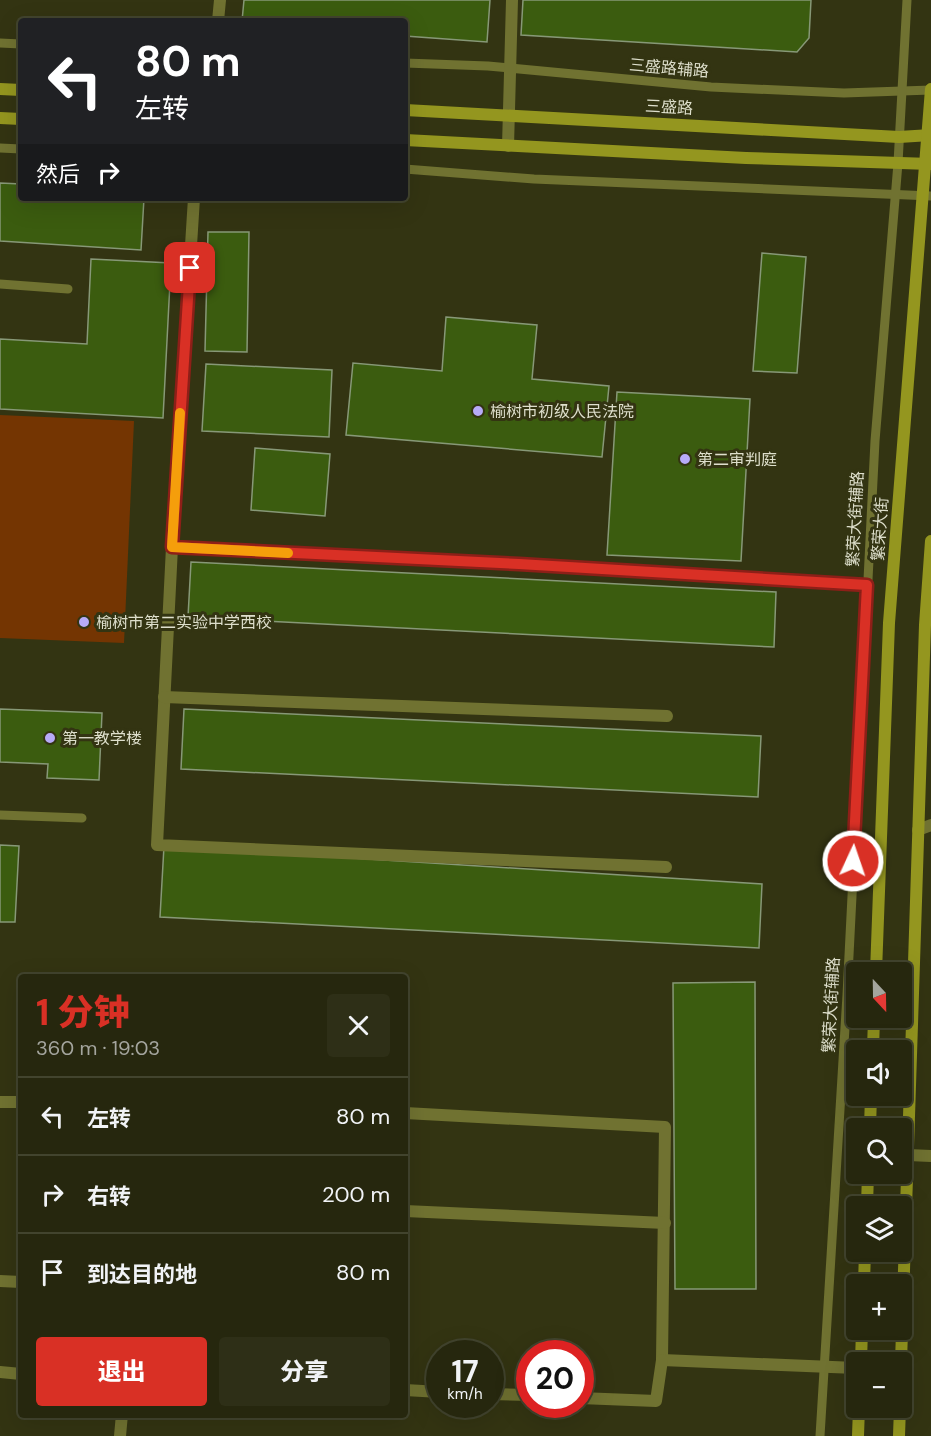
<!DOCTYPE html>
<html lang="zh">
<meta charset="utf-8">
<style>
body{margin:0;font-family:"DM Sans","Noto Sans SC",sans-serif;background:#2e2f17;color:#f1f3f6;height:100vh;display:flex;flex-direction:column;font-size:22px;white-space:nowrap}
*{box-sizing:border-box;margin:0}
p{font-size:20px;color:#a4a59e}
.icon{flex:none;width:33px;height:33px;fill:none;stroke:currentColor;stroke-width:2;stroke-linecap:round;stroke-linejoin:round}
.map{position:relative;flex:1;overflow:hidden}
.side{position:absolute;left:18px;top:974px;width:390px;height:444px;display:flex;flex-direction:column;background:#26270e;border-radius:6px;box-shadow:0 6px 24px #0002,0 0 0 2px #42442e}
.side>*{flex:none}
.top-card{position:absolute;left:18px;top:18px;width:390px;height:183px;border-radius:6px;box-shadow:0 6px 24px #0002,0 0 0 2px #42442e;background:#202124;color:#fff;overflow:hidden}
.needle{width:39px;rotate:158deg}
.fabs{position:absolute;left:846px;top:962px;display:grid;gap:12px}
.fabs a{display:grid;place-items:center;width:66px;height:66px;border-radius:6px;background:#26270e;box-shadow:0 6px 24px #0002,0 0 0 2px #42442e;font-size:30px}
.speed{position:absolute;left:426px;top:1340px;display:flex;gap:12px;font-size:30px;font-weight:700;text-align:center}
.speed>*{display:grid;place-content:center;width:78px;height:78px;border-radius:50%;background:#26270e;box-shadow:0 6px 24px #0002,0 0 0 2px #42442e;line-height:1}
.speed small{font-size:15px;font-weight:400}
.speed .limit{border:9px solid #d22;background:#fff;color:#111}
.pin{position:absolute;display:grid;place-items:center;width:51px;height:51px;color:#fff;margin:-26px;border-radius:12px;box-shadow:0 3px 9px #0006}
.me{position:absolute;width:66px;margin:-33px;rotate:3deg;stroke-linejoin:round;filter:drop-shadow(0 0 4px #0008)}
.turn{display:flex;align-items:center;gap:21px;height:126px;padding:0 18px;font-size:27px}
.turn .icon{width:78px;height:78px;stroke-width:2.5}
.turn b{display:block;font-size:42px;line-height:51px}
.then{display:flex;align-items:center;height:57px;padding:0 18px;background:#0003;gap:12px;font-size:22px}
.round{display:grid;place-items:center;flex:none;width:63px;height:63px;border-radius:6px;background:#2e2f17}
.summary{display:flex;align-items:center;justify-content:space-between;height:102px;padding:0 18px}
h1{font-size:36px;font-weight:800;line-height:45px;color:#d93025}
.cta{display:flex;gap:12px;margin-top:auto;padding:12px 18px}
.cta a{flex:1;height:69px;border-radius:6px;background:#d93025;color:#fff;font-size:24px;font-weight:800;line-height:69px;text-align:center}
.cta a+a{background:#2e2f17;color:#f1f3f6}
ul{padding:0;list-style:none}
li{display:flex;align-items:center;gap:18px;height:78px;padding:0 18px;border-top:2px solid #42442e}
li div{flex:1}
li b{display:block;font-size:22px}
li em{font-style:normal}
.map>svg:first-child{display:block}
.green{fill:#743502}
.building{fill:#3b5c0f;stroke:#879877;stroke-width:1.5}
.lines{fill:none;stroke-linecap:round;stroke-linejoin:round}
.lane{stroke:#707231;stroke-width:9}
.street{stroke:#707231;stroke-width:12}
.secondary{stroke:#94961f;stroke-width:12}
.route-casing{stroke:#8d1f18;stroke-width:15}
.route{stroke:#d93025;stroke-width:10}
.slow{stroke:#f59e0b;stroke-width:10}
.poi-dot{fill:#b7abf8;stroke:#333412;stroke-width:2}
.labels{text-anchor:middle;dominant-baseline:central;stroke-width:6;stroke-linejoin:round;paint-order:stroke}
.street-label{font-size:16px;fill:#dedfcc;stroke:#333412}
.poi-label{font-size:16px;fill:#dedfcc;stroke:#333412;text-anchor:start}
</style>
<div class="map">
<svg width="931" height="1436" viewBox="0 0 931 1436">
<rect width="100%" height="100%" fill="#333412"/>
<polygon class="green" points="0,415 134,421 124,643 0,638"/>
<g class="building">
<polygon points="244,0 490,0 487,42 405,36 405,21 242,21"/>
<polygon points="523,0 811,0 809,38 797,52 521,35"/>
<polygon points="0,183 21,184 21,198 144,198 141,250 0,241"/>
<polygon points="208,232 249,232 247,352 205,351"/>
<polygon points="762,253 806,257 797,373 753,371"/>
<polygon points="91,259 171,263 163,418 0,409 0,339 87,344"/>
<polygon points="446,317 537,325 532,379 609,386 602,457 346,435 353,363 442,371"/>
<polygon points="206,364 332,370 329,437 202,431"/>
<polygon points="617,392 750,399 741,561 607,555"/>
<polygon points="255,448 330,454 325,516 251,510"/>
<polygon points="191,562 776,592 774,647 188,617"/>
<polygon points="0,709 102,713 99,780 47,778 48,764 0,762"/>
<polygon points="184,709 761,736 758,797 181,769"/>
<polygon points="0,845 19,846 15,922 0,922"/>
<polygon points="164,846 762,884 759,948 160,917"/>
<polygon points="755,982 756,1289 675,1289 673,983"/>
</g>
<g class="lines">
<g class="lane">
<polyline points="0,43 21,44"/>
<polyline points="405,63 488,66 711,87 844,93 931,90"/>
<polyline points="0,148 21,149"/>
<polyline points="405,169 534,179 931,196"/>
<polyline points="0,284 68,289"/>
<polyline points="0,815 82,818"/>
<polyline points="820,1436 847,995 875,441 898,163 907,0"/>
</g>
<g class="street">
<polyline points="218,21 220,0"/>
<polyline points="508,146 512,0"/>
<polyline points="194,198 172,547 157,845 666,867"/>
<polyline points="172,547 519,564 867,585"/>
<polyline points="164,697 667,716"/>
<polyline points="918,830 931,825"/>
<polyline points="0,1102 21,1102"/>
<polyline points="405,1113 665,1127 662,1360 856,1368"/>
<polyline points="908,1155 931,1156"/>
<polyline points="405,1211 665,1223"/>
<polyline points="0,1281 21,1282"/>
<polyline points="0,1372 21,1374"/>
<polyline points="405,1390 440,1392"/>
<polyline points="490,1394 530,1395"/>
<polyline points="580,1398 656,1401 662,1360"/>
<polyline points="120,1436 122,1414"/>
</g>
<g class="secondary">
<polyline points="0,89 21,90"/>
<polyline points="405,110 899,137 931,135"/>
<polyline points="0,118 21,119"/>
<polyline points="405,140 746,158 931,164"/>
<polyline points="876,972 889,623 931,89"/>
<polyline points="873,1050 874,1017"/>
<polyline points="870,1128 871,1095"/>
<polyline points="867,1206 868,1173"/>
<polyline points="864,1284 865,1251"/>
<polyline points="861,1362 862,1329"/>
<polyline points="901,1362 925,625 931,541"/>
<polyline points="858,1436 859,1407"/>
<polyline points="899,1436 900,1407"/>
</g>
</g>
<g class="lines">
<defs>
<polyline id="route" points="190,268 172,547 519,564 867,585 853,861"/>
</defs>
<use href="#route" class="route-casing"/>
<use href="#route" class="route"/>
<polyline class="slow" points="180,413 172,547 288,553"/>
</g>
<g class="poi-dot">
<circle cx="478" cy="411" r="6"/>
<circle cx="685" cy="459" r="6"/>
<circle cx="84" cy="622" r="6"/>
<circle cx="50" cy="738" r="6"/>
</g>
<g class="labels">
<g class="street-label">
<text transform="translate(669 68) rotate(5)">三盛路辅路</text>
<text transform="translate(669 107) rotate(3)">三盛路</text>
<text transform="translate(855 519) rotate(-87)">繁荣大街辅路</text>
<text transform="translate(880 529) rotate(-86)">繁荣大街</text>
<text transform="translate(831 1005) rotate(-87)">繁荣大街辅路</text>
</g>
<g class="poi-label">
<text x="490" y="411">榆树市初级人民法院</text>
<text x="697" y="459">第二审判庭</text>
<text x="96" y="622">榆树市第二实验中学西校</text>
<text x="62" y="738">第一教学楼</text>
</g>
</g>
</svg>
<div class="fabs">
<a><svg class="needle" viewBox="-14 -14 28 28"><path d="M0-13l5 13h-10z" fill="#e53935"/><path d="M0 13l5-13h-10z" fill="#a4a59e"/></svg></a>
<a><svg class="icon" aria-label="sound" viewBox="0 0 24 24"><path d="M4 9h4l5-4v14l-5-4H4zM17 9q2 3 0 6"/></svg></a>
<a><svg class="icon" aria-label="search" viewBox="0 0 24 24"><circle cx="10" cy="10" r="6"/><path d="M15 15l6 6"/></svg></a>
<a><svg class="icon" aria-label="layers" viewBox="0 0 24 24"><path d="M12 4l9 5-9 5-9-5zM3 14l9 5 9-5"/></svg></a>
<a>+</a>
<a>−</a>
</div>
<div class="speed"><div>17<small>km/h</small></div><div class="limit">20</div></div>
<div class="pin" style="left:190px;top:268px;background:#d93025"><svg class="icon" aria-label="arrive" viewBox="0 0 24 24"><path d="M6 21V4h12l-3 4 3 4H6"/></svg></div>
<svg class="me" style="left:853px;top:861px" viewBox="-20 -20 40 40"><circle r="17" fill="#d93025" stroke="#fff" stroke-width="3"/><path d="M0-11L8 9 0 5-8 9z" fill="#fff"/></svg>
<div class="top-card">
<div class="turn"><svg class="icon" aria-label="left" viewBox="0 0 24 24"><path d="M17 20v-9H6M10 6l-5 5 5 5"/></svg><div><b>80 m</b>左转</div></div>
<div class="then">然后<svg class="icon" aria-label="right" viewBox="0 0 24 24"><path d="M7 20v-9h11M14 6l5 5-5 5"/></svg></div>
</div>
<section class="side">
<div class="summary"><div><h1>1 分钟</h1><p>360 m · 19:03</p></div><a class="round"><svg class="icon" aria-label="close" viewBox="0 0 24 24"><path d="M6 6l12 12M18 6L6 18"/></svg></a></div>
<ul>
<li><svg class="icon" aria-label="left" viewBox="0 0 24 24"><path d="M17 20v-9H6M10 6l-5 5 5 5"/></svg><div><b>左转</b></div><em>80 m</em></li>
<li><svg class="icon" aria-label="right" viewBox="0 0 24 24"><path d="M7 20v-9h11M14 6l5 5-5 5"/></svg><div><b>右转</b></div><em>200 m</em></li>
<li><svg class="icon" aria-label="arrive" viewBox="0 0 24 24"><path d="M6 21V4h12l-3 4 3 4H6"/></svg><div><b>到达目的地</b></div><em>80 m</em></li>
</ul>
<div class="cta"><a>退出</a><a>分享</a></div>
</section>
</div>
